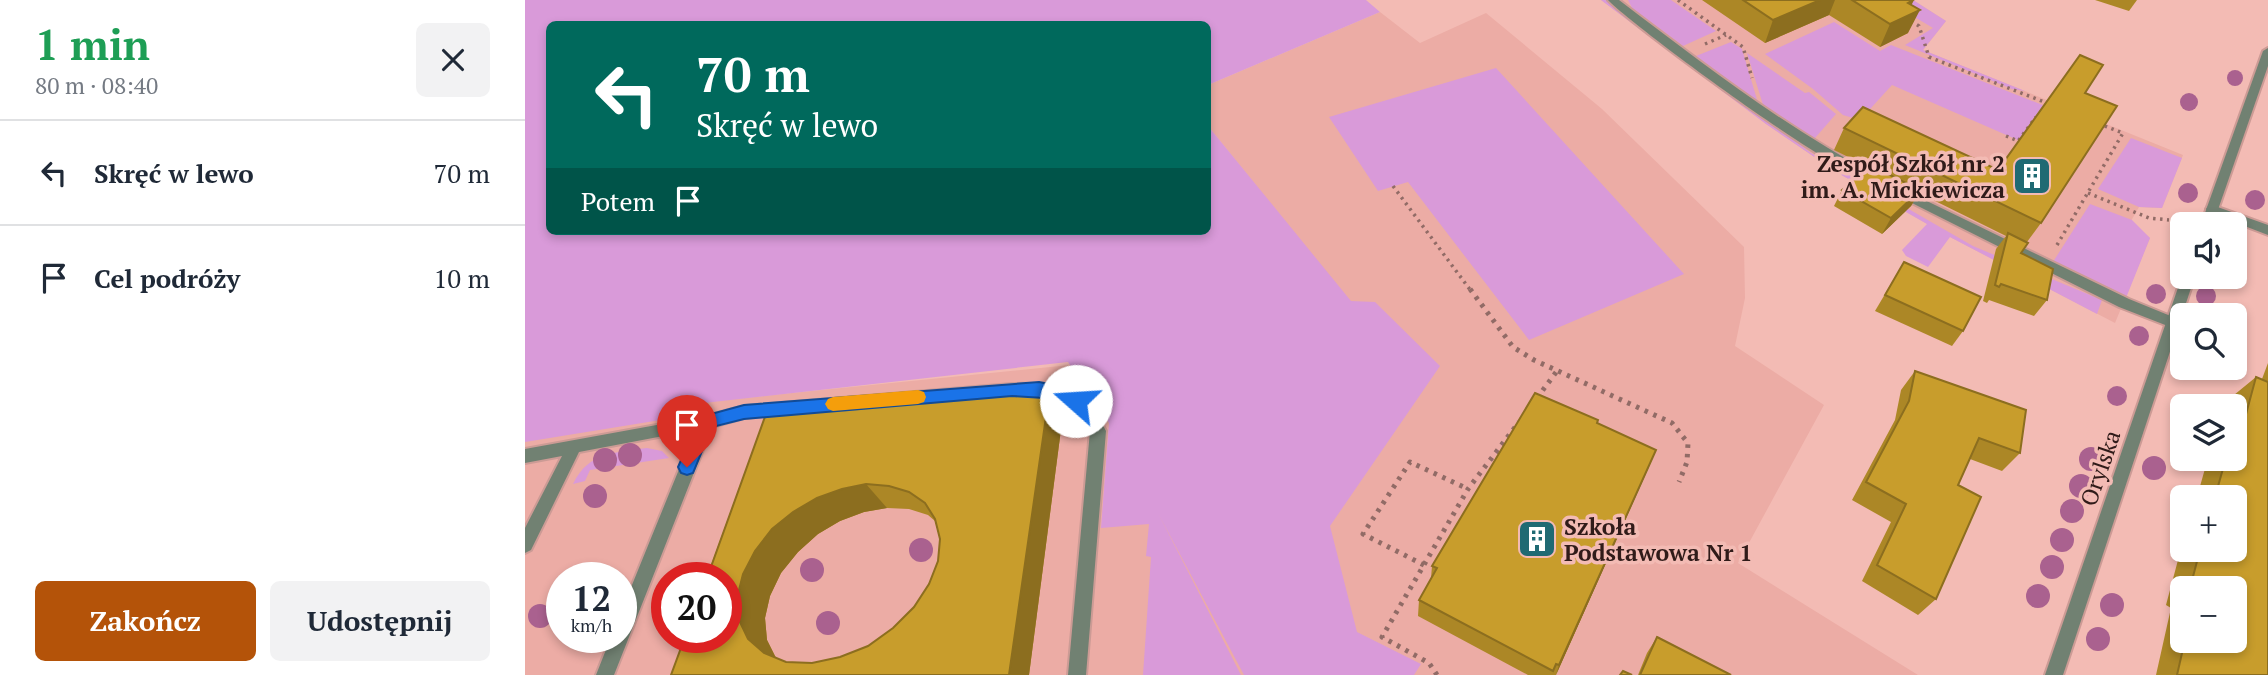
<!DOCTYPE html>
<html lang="pl">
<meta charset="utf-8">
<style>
body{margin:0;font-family:"PT Serif",serif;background:#f2f2f3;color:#1f2937;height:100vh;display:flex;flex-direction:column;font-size:26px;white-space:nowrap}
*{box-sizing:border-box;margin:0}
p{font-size:23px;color:#747a83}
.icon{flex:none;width:38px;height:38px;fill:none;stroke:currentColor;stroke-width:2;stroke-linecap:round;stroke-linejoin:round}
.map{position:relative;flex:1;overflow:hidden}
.details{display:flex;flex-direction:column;background:#fff;width:525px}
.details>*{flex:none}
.banner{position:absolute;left:21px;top:21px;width:665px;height:214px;border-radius:10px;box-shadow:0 4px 10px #0003;background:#00695c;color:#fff;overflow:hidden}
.controls{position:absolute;left:1645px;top:212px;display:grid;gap:14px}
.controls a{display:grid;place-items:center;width:77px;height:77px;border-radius:10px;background:#fff;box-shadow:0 4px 10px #0003;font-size:35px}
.speed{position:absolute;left:21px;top:562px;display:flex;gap:14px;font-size:35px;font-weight:700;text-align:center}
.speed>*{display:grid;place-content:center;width:91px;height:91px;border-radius:50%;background:#fff;box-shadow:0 4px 10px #0003;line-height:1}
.speed small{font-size:18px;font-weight:400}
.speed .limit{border:10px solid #d22;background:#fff;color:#111}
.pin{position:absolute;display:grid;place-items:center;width:60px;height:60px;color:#fff;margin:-72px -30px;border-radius:50% 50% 50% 0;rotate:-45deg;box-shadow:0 0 7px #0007}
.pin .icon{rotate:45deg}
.me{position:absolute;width:77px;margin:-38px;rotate:289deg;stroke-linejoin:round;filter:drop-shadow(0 0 5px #0008)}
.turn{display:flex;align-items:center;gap:24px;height:147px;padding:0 35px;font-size:32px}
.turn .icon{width:91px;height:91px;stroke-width:2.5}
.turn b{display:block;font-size:49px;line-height:60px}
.then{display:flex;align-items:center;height:66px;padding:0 35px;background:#0003;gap:14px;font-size:26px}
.round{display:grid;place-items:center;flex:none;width:74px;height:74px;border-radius:10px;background:#f2f2f3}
.overview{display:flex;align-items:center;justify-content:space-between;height:119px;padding:0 35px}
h1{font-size:42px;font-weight:700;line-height:52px;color:#1e9e55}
.primary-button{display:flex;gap:14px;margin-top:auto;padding:14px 35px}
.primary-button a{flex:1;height:80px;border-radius:10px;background:#b45309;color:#fff;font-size:28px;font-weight:700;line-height:80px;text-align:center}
.primary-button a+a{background:#f2f2f3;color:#1f2937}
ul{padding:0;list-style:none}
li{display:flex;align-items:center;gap:21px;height:105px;padding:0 35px;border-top:2px solid #e0e1e3}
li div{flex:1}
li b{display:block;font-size:26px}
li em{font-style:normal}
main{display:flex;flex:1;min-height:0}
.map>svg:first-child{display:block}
.built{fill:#ecaca5;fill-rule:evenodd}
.green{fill:#d99ad9}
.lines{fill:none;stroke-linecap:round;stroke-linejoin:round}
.service-casing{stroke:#cc9b95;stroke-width:4}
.minor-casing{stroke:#cc9b95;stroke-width:4}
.tertiary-casing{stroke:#cc9b95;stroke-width:4}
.path-far1{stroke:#916b66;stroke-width:3.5;stroke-dasharray:2.5 4.5;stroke-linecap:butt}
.path{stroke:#916b66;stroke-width:5;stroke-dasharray:3.5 6;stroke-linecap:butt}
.service{fill:#718172;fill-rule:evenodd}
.minor{fill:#718172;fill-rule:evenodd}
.tertiary{fill:#718172;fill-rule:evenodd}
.tree{fill:#aa618f}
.wall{fill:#ac8726;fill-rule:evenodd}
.shaded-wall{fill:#8c6e1f}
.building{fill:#c89d2c;stroke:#8c6e1f;stroke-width:2;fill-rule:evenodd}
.route{fill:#1a73e8;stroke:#114b97;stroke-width:2}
.slow{fill:#f59e0b}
.labels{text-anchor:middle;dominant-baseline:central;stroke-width:7;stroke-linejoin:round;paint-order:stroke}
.poi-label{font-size:23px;font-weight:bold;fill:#301b19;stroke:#f3bbb4;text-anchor:end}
.street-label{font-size:23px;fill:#301b19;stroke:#f3bbb4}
</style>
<main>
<section class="details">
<div class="overview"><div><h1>1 min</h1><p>80 m · 08:40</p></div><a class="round"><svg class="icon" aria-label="close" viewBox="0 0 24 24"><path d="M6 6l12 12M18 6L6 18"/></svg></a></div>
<ul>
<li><svg class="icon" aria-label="left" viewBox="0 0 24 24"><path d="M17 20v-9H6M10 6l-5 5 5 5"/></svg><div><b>Skręć w lewo</b></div><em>70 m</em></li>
<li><svg class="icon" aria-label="arrive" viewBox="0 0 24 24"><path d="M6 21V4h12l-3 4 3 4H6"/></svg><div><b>Cel podróży</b></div><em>10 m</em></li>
</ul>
<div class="primary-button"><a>Zakończ</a><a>Udostępnij</a></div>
</section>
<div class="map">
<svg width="1743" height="675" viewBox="0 0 1743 675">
<rect width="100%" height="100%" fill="#f3bbb4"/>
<g class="built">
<polygon points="1076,0 1388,0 1421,21 1398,50 1658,155 1637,208 1614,207 1606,221 1625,238 1590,323 1425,237 1313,173 1241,124"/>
<path d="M855,12L895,43L961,13L1077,109L1219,247L1220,298L1210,346L1299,405L1213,563L1393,675H0V420L545,365L593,436L825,302L683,126V85ZM37,578H96V637H37ZM142,578H201V637H142Z"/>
</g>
<g class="green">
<polygon points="0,0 841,0 855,12 683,85 682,24 24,24 24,231 682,231 683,126 826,301 850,302 915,366 805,526 832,632 896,664 889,675 719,675 633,513 716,675 618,675 626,557 621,556 624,524 576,528 584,423 543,362 170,404 154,417 0,442"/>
<polygon points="1076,0 1083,0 1286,153 1448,246 1577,300 1572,314 1425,237 1403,267 1381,256 1377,250 1402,224 1313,173 1241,124"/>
<polygon points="1103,0 1146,0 1191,31 1158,46 1107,8"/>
<polygon points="1361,0 1388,0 1421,21 1398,50 1500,91 1487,89 1380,45 1408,28"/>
<polygon points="1309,22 1355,51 1366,45 1520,106 1495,141 1367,85 1335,120 1318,115 1288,89 1240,54"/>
<polygon points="1206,42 1217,49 1233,103 1171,56"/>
<polygon points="1222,53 1280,93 1284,92 1311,114 1290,138 1285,139 1239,108"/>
<polygon points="971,68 1159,274 1004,340 883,182 853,191 804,117"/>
<polygon points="1606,138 1657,158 1637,208 1614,207 1573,189"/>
<polygon points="1565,204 1607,220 1625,238 1601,298 1526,265"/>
<path d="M122,448L137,451L144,458L65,470L60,481L48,484C64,451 90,453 122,448Z"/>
</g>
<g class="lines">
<defs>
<g id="service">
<path d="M1083,0H1094C1178,64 1261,128 1354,177L1356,180L1354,183C1327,188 1110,28 1083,0Z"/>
<polygon points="1375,188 1604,299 1653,319 1655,323 1653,327 1648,328 1594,307 1371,195 1369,192 1371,189"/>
<path d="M487,384C534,383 558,386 581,431L561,675H543L565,431C546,395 525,395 487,396L219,418L187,427L89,675H71L86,637H96V612L170,430L54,452L6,550L0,553V528L37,456L0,463V449L181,416L219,406Z"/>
</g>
<polygon id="minor" points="1687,205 1743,225 1743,235 1683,212 1681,209 1683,206"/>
<g id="tertiary">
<polygon points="1743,48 1743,66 1688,224 1676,224 1738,51"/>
<polygon points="1657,276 1670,276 1538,675 1520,675"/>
</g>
</defs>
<use href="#service" class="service-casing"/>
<use href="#minor" class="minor-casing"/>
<use href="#tertiary" class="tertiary-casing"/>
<g class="path-far1">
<polyline points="1153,0 1218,47 1227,78"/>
<polyline points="1386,21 1394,26 1404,57 1527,105"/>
<polyline points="1180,44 1201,35"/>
<polyline points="1481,136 1493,141 1511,117"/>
<polyline points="868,186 946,291"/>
<polyline points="1563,193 1624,218 1644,220"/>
<polyline points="1532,245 1598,133 1577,125"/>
</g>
<g class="path">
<polyline points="945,289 988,347 1009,360 1147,423 1163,443 1162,462 1154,482"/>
<polyline points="1012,398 1032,371"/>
<polyline points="899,565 838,534 885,462 943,489"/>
<polyline points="912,675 904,663 857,637 943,489 994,422"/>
</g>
<use href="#service" class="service"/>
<use href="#minor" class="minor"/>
<use href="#tertiary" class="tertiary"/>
</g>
<g class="tree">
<circle cx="1710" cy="78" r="8"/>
<circle cx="1664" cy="102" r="9"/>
<circle cx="1663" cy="193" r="10"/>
<circle cx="1730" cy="200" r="10"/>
<circle cx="1631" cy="294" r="10"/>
<circle cx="1681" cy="296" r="10"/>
<circle cx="1614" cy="336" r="10"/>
<circle cx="1592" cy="396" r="10"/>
<circle cx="105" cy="455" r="12"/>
<circle cx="1566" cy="459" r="12"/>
<circle cx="80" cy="460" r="12"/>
<circle cx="1629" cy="468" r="12"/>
<circle cx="1556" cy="486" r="12"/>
<circle cx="70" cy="496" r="12"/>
<circle cx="1547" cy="511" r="12"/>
<circle cx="1537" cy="540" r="12"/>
<circle cx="396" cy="550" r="12"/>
<circle cx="1527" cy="567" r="12"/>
<circle cx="287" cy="570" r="12"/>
<circle cx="1513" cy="596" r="12"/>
<circle cx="1587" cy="605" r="12"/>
<circle cx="15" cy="616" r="12"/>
<circle cx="303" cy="623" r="12"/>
<circle cx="1573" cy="639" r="12"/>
</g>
<g class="wall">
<polygon points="1177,0 1388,0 1386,5 1383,33 1355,47 1304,15 1240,43"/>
<polygon points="1570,0 1612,0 1604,11"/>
<polygon points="1560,93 1516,223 1502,242 1496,253 1522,300 1509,316 1464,300 1462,303 1458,301 1471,249 1481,236 1394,193 1386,206 1357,234 1309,206 1317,190 1343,167 1309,150 1319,128 1473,170"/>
<polygon points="1379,262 1438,331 1427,346 1350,311"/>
<path d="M1743,363V675H1631L1646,608L1641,605L1657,545V550H1710V497H1672L1683,458H1710V406H1706L1709,395L1731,377L1737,379ZM1657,588H1710V640H1657Z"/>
<polygon points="1390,371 1495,453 1477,471 1445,459 1433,485 1411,599 1393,615 1337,581 1366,522 1327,500 1370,420 1376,390"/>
<path d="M525,389L538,414L504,675H146L241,414ZM362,508L384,509L403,515L410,521L415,539L413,561L404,584L389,607L368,628L343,646L315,657L287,663L261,662L251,658L242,640L240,618L245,596L256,573L273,552L293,534L315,521L339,512Z"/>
<polygon points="1072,424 1131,450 1031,675 1003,675 893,616 894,600 906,578 907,566"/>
<polygon points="1132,637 1206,675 1113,675 1122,653"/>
</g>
<g class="shaded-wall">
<polygon points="1295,0 1310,0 1304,15 1240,43 1248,20"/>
<polygon points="1389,0 1381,16 1395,10 1383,33 1355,47 1365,24 1383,3"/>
<polygon points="1395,190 1386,206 1357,234 1366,218"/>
<polygon points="525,389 538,414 504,675 484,675"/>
<polygon points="1131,450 1123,469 1031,675 1034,665"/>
<polygon points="341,484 362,508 339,512 315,521 293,534 273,552 256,573 245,596 240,618 242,640 251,658 239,653 223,639 214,620 212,598 218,574 230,551 247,529 268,512 292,498 317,489"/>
</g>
<g class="building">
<polygon points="1218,0 1295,0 1248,20"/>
<polygon points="1327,0 1388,0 1383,3 1395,10 1365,24"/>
<polygon points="1555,55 1578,65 1560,93 1592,106 1516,223 1319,128 1338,107 1473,170"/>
<polygon points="1345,165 1395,190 1366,218 1317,190"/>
<polygon points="1483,233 1503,243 1496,253 1528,269 1522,300 1476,284 1474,287 1470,285"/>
<polygon points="1379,262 1456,297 1438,331 1360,295"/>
<polygon points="1390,371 1501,410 1495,453 1454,438 1433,485 1456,497 1411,599 1352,565 1381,504 1341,482 1384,401"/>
<polygon points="1731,377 1743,382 1743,675 1652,675 1660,640 1710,640 1710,588 1665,588 1675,550 1710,550 1710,497 1690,497 1701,458 1710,458 1710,442 1713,444"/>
<path d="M525,389L484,675H146L160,637H201V578H182L241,414ZM341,484L364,486L384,492L400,503L410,519L415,539L413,561L404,584L389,607L368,628L343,646L315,657L287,663L261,662L239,653L223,639L214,620L212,598L218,574L230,551L247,529L268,512L292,498L317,489Z"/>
<polygon points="1010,393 1073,420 1072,423 1131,450 1034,665 1031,664 1028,671 894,600 912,568 907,566"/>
<polygon points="1132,637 1206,675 1115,675"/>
<polygon points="1098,671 1107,675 1095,675"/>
</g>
<polygon class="route" points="514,382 545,388 559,401 557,406 551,408 535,399 487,396 219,419 187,427 168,473 162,475 156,473 153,467 175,417 219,405"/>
<polygon class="slow" points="393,390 399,392 401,397 399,402 393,404 308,411 303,409 300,404 303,399 308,397"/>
<defs>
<symbol id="building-square" viewBox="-11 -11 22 22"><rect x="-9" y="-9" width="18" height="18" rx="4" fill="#1f6a73" stroke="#f3bbb4"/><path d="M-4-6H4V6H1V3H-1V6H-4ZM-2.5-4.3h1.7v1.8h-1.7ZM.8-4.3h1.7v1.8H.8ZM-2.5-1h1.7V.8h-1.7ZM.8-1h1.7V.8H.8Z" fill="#fff"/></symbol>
</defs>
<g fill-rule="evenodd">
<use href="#building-square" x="1485" y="154" width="44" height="44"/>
<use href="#building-square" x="990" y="517" width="44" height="44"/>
</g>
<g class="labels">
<g class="poi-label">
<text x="1480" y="163">Zespół Szkół nr 2<tspan x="1480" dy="26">im. A. Mickiewicza</tspan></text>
<text x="1039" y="526" text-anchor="start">Szkoła<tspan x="1039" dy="26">Podstawowa Nr 1</tspan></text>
</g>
<g class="street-label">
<text transform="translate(1575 468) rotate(-71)">Orylska</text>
</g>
</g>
</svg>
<div class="controls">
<a><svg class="icon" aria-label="sound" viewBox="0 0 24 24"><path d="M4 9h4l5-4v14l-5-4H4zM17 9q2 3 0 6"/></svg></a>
<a><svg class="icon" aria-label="search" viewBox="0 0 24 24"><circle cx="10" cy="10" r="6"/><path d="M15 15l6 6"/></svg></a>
<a><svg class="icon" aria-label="layers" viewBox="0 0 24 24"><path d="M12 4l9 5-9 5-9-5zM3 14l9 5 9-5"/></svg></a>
<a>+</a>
<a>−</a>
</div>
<div class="speed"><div>12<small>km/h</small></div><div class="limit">20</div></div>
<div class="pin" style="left:162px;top:467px;background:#d93025"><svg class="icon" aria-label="arrive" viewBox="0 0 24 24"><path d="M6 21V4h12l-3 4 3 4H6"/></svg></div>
<svg class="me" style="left:551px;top:401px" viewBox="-20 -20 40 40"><circle r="19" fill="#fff"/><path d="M0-13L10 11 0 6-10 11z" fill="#1a73e8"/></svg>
<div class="banner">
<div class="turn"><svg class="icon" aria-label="left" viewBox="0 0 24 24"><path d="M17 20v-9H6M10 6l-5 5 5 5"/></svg><div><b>70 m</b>Skręć w lewo</div></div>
<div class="then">Potem<svg class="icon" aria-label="arrive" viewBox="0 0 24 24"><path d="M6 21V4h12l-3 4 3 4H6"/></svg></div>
</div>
</div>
</main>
